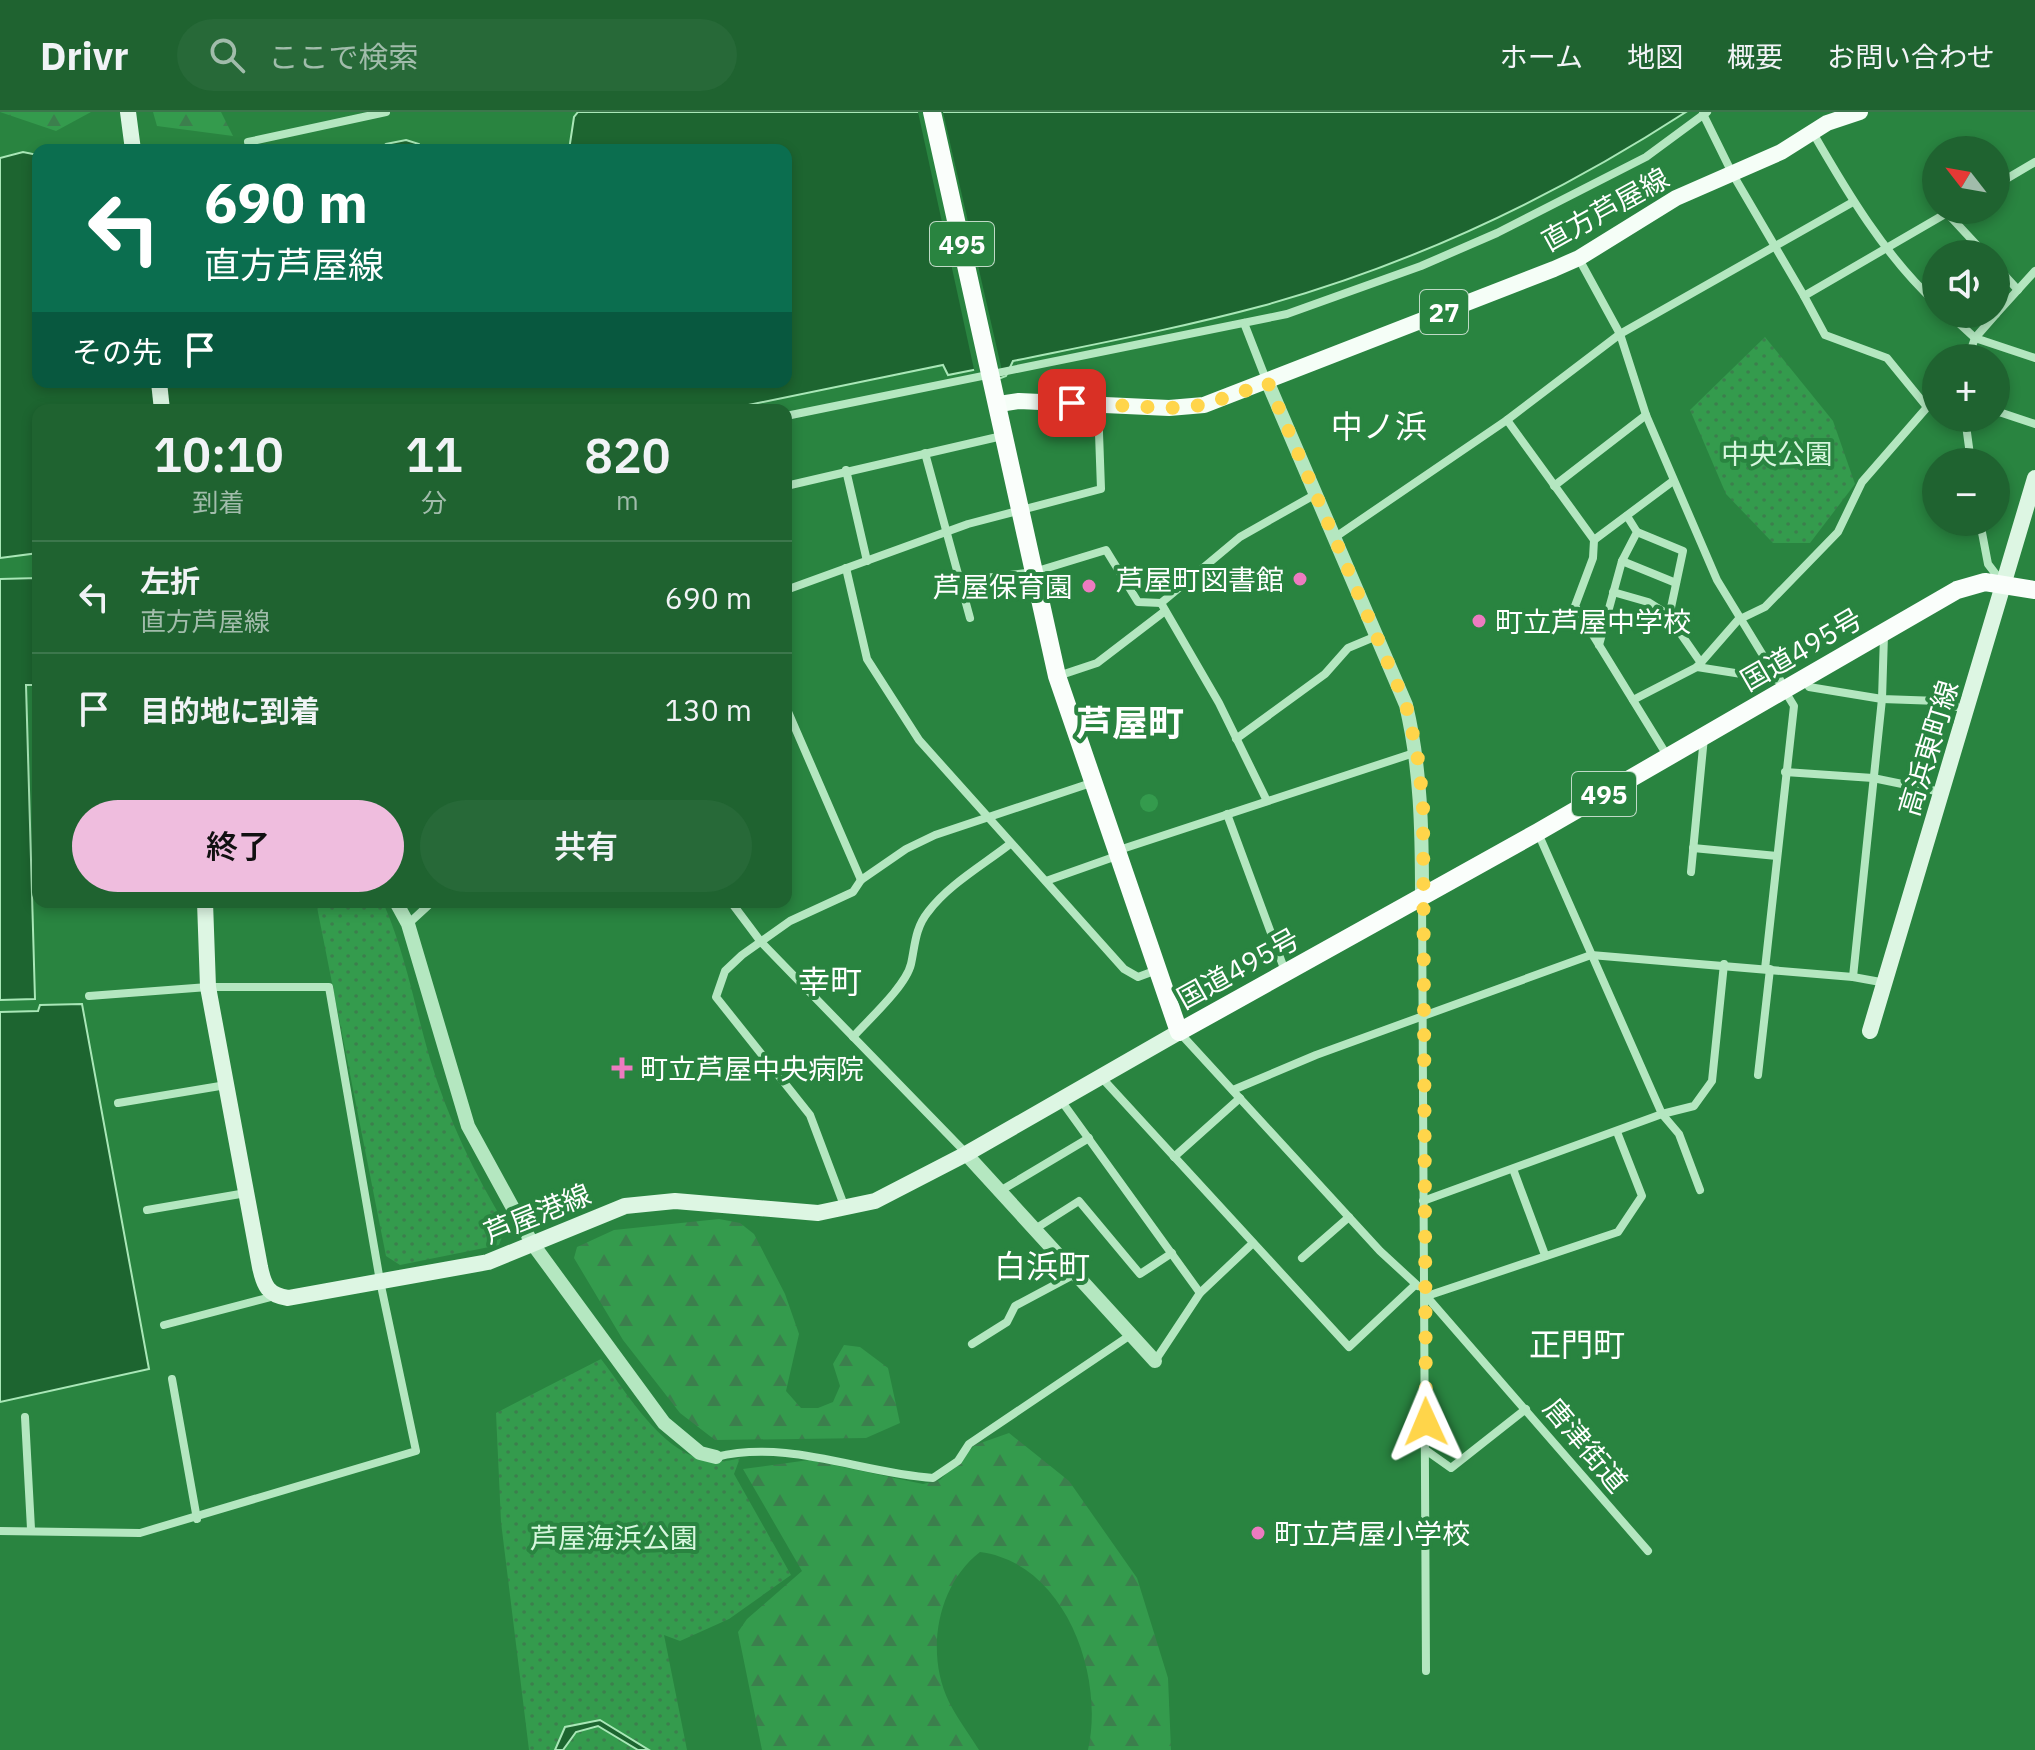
<!DOCTYPE html>
<html lang="ja">
<meta charset="utf-8">
<style>
body{margin:0;font-family:"IBM Plex Sans","Noto Sans JP",sans-serif;background:#276938;color:#f1f3f6;height:100vh;display:flex;flex-direction:column;font-size:30px;white-space:nowrap}
*{box-sizing:border-box;margin:0}
p{font-size:26px;color:#a1bcab}
.icon{flex:none;width:44px;height:44px;fill:none;stroke:currentColor;stroke-width:2;stroke-linecap:round;stroke-linejoin:round}
.map{position:relative;flex:1;overflow:hidden}
.panel{position:absolute;left:32px;top:292px;width:760px;height:504px;display:flex;flex-direction:column;background:#1f6330;border-radius:16px;box-shadow:0 4px 12px #0003}
.panel>*{flex:none}
.banner{position:absolute;left:32px;top:32px;width:760px;height:244px;border-radius:16px;box-shadow:0 4px 12px #0003;background:#0b6e4f;color:#fff;overflow:hidden}
.needle{width:52px;rotate:301deg}
.buttons{position:absolute;left:1922px;top:24px;display:grid;gap:16px}
.buttons a{display:grid;place-items:center;width:88px;height:88px;border-radius:50%;background:#1f6330;box-shadow:0 4px 12px #0003;font-size:40px}
.pin{position:absolute;display:grid;place-items:center;width:68px;height:68px;color:#fff;margin:-34px;border-radius:16px;box-shadow:0 4px 12px #0006}
.me{position:absolute;width:88px;margin:-44px;rotate:359deg;stroke-linejoin:round;filter:drop-shadow(0 0 6px #0008)}
.turn{display:flex;align-items:center;gap:28px;height:168px;padding:0 40px;font-size:36px}
.turn .icon{width:104px;height:104px;stroke-width:2.5}
.turn b{display:block;font-size:56px;line-height:68px}
.then{display:flex;align-items:center;height:76px;padding:0 40px;background:#0003;gap:16px;font-size:30px}
.eta{display:flex;justify-content:space-evenly;align-items:center;height:136px;text-align:center}
.eta b{font-size:48px;font-weight:600;line-height:56px}
.action{display:flex;gap:16px;margin-top:auto;padding:16px 40px}
.action a{flex:1;height:92px;border-radius:48px;background:#efbdde;color:#111;font-size:32px;font-weight:600;line-height:92px;text-align:center}
.action a+a{background:#276938;color:#f1f3f6}
ul{padding:0;list-style:none}
li{display:flex;align-items:center;gap:24px;height:112px;padding:0 40px;border-top:2px solid #3c774c}
li div{flex:1}
li b{display:block;font-size:30px}
li em{font-style:normal}
header{display:flex;align-items:center;gap:48px;box-sizing:border-box;height:112px;padding:0 40px;background:#1f6330;border-bottom:2px solid #3c774c}
header strong{font-size:38px}
nav{display:flex;gap:44px;margin-inline-start:auto;font-size:28px}
.search{width:560px;height:72px;background:#276938;display:flex;align-items:center;gap:20px;box-sizing:border-box;padding:0 28px;border-radius:44px;color:#a1bcab;font-size:30px}
.map>svg:first-child{display:block}
.green{fill:#349b4d}
.forest{fill:url(#forest-firs)}
.park{fill:url(#park-dots)}
.water{fill:#1d6530;stroke:#a9e7b7;stroke-width:2}
.pier{fill:#298440}
.lines{fill:none;stroke-linecap:round;stroke-linejoin:round}
.minor{stroke:#b4e7c0;stroke-width:8}
.tertiary{stroke:#b4e7c0;stroke-width:14}
.secondary{stroke:#ddf6e3;stroke-width:16}
.primary{stroke:#f5fef7;stroke-width:16}
.trunk{stroke:#fafefb;stroke-width:18}
.route{stroke:#ffd54a;stroke-width:14;stroke-dasharray:0 25.2}
.poi-dot{fill:#ed7bc0;stroke:#298440;stroke-width:3}
.labels{text-anchor:middle;dominant-baseline:central;stroke-width:8;stroke-linejoin:round;paint-order:stroke}
.shield{fill:#298440;stroke:#bfdac6;stroke-width:2}
.shield-label{font-size:26px;font-weight:bold;fill:#fff}
.street-label{font-size:28px;fill:#fff;stroke:#298440}
.park-label{font-size:28px;fill:#d7f6de;stroke:#298440}
.poi-label{font-size:28px;fill:#fff;stroke:#298440;text-anchor:start}
.quarter-label{font-size:32px;fill:#fff;stroke:#298440}
.district-label{font-size:36px;font-weight:bold;fill:#fff;stroke:#298440}
</style>
<header>
<strong>Drivr</strong>
<div class="search"><svg class="icon" aria-label="search" viewBox="0 0 24 24"><circle cx="10" cy="10" r="6"/><path d="M15 15l6 6"/></svg>ここで検索</div>
<nav><a>ホーム</a><a>地図</a><a>概要</a><a>お問い合わせ</a></nav>
</header>
<div class="map">
<svg width="2035" height="1638" viewBox="0 0 2035 1638">
<defs>
<pattern id="forest-firs" width="22" height="20" patternUnits="userSpaceOnUse" patternTransform="scale(2)"><rect width="22" height="20" fill="#349b4d"/><path d="M5 1l3.5 6h-7zM16 11l3.5 6h-7z" fill="#3c7f4d"/></pattern>
<pattern id="park-dots" width="8" height="8" patternUnits="userSpaceOnUse" patternTransform="scale(2)"><rect width="8" height="8" fill="#349b4d"/><path d="M2 2h.1M6 6h.1" fill="none" stroke="#3c7f4d" stroke-width="1.8" stroke-linecap="round"/></pattern>
</defs>
<rect width="100%" height="100%" fill="#298440"/>
<circle class="green" cx="1149" cy="691" r="9"/>
<g class="forest">
<polygon points="0,0 91,0 56,19"/>
<polygon points="153,0 221,0 233,24 157,14"/>
<polygon points="719,1107 740,1111 754,1122 785,1182 799,1222 786,1279 801,1296 818,1296 833,1290 840,1274 833,1252 844,1233 860,1235 888,1256 900,1311 866,1326 715,1328 680,1301 623,1228 574,1146 577,1135 614,1118"/>
<path d="M1009,1321L1069,1369L1137,1466L1168,1566L1171,1638H1088C1105,1563 1065,1451 980,1440C937,1473 925,1541 949,1590C957,1606 969,1622 979,1638H762L738,1520L747,1507L802,1459L743,1357L809,1348L923,1372L940,1368L975,1333Z"/>
</g>
<g class="park">
<polygon points="1765,225 1833,309 1855,372 1810,431 1773,431 1726,382 1690,298"/>
<path d="M316,790H382L385,795C406,844 415,896 430,947C448,1007 474,1061 506,1114L499,1133L400,1153L386,1144Z"/>
<path d="M601,1247C635,1291 675,1366 740,1346L734,1362L791,1463L729,1507L680,1529L664,1523L687,1638H529L501,1410L496,1301Z"/>
</g>
<g class="water">
<path d="M578,0H1686C1555,85 1413,152 1262,194C1180,216 1096,232 1013,249L1006,264L998,267L983,256L948,263L943,253L724,298H38V441L0,446V46L23,40L38,43V270H786V38H569L574,5Z"/>
<polygon points="406,28 419,32 422,38 379,38 386,32"/>
<polygon points="38,466 38,573 26,573 35,887 0,888 0,467"/>
<polygon points="82,892 149,1257 0,1290 0,900 38,899 40,893"/>
<polygon points="600,1608 649,1638 638,1638 598,1614 576,1620 563,1638 555,1638 565,1615"/>
</g>
<polygon class="pier" points="918,0 943,0 1003,263 975,262"/>
<g class="lines">
<g class="minor">
<polyline points="1703,2 1732,61 1804,184 1952,98"/>
<path d="M1813,21C1847,80 1885,144 1936,191"/>
<polyline points="248,30 386,0"/>
<polyline points="1996,73 2035,50"/>
<polyline points="1947,101 1985,142"/>
<polyline points="1579,147 1620,222 1646,303 1717,468 1794,594 1765,857"/>
<polyline points="1996,154 2018,178"/>
<polyline points="1804,184 1825,223 1887,246 1927,295"/>
<polyline points="1949,202 1975,226 2035,246"/>
<polyline points="1996,202 2035,159"/>
<polyline points="1244,211 1267,270"/>
<polyline points="1968,246 1975,226 1996,202"/>
<polyline points="1996,299 2035,312"/>
<polyline points="786,304 1287,202 1421,154 1497,121 1646,45 1707,0"/>
<polyline points="1965,306 1971,350"/>
<polyline points="1507,308 1594,428 1593,446 1575,494 1668,645"/>
<polyline points="925,341 970,506"/>
<polyline points="846,358 867,449"/>
<polyline points="786,374 1002,324"/>
<polyline points="1554,374 1646,303"/>
<polyline points="1980,410 1988,452 2001,469"/>
<polyline points="1637,420 1683,439 1669,505"/>
<polyline points="1334,426 1507,308 1620,222 1853,90"/>
<polyline points="1594,428 1673,369"/>
<polyline points="1622,449 1676,471"/>
<polyline points="846,456 867,547 919,628 1124,857 1138,865 1157,858"/>
<polyline points="959,469 1034,460 1106,438 1138,490 1161,491"/>
<polyline points="786,478 968,412 1101,377 1098,293"/>
<polyline points="1613,480 1648,490 1667,502 1701,551"/>
<polyline points="1599,533 1622,449 1637,420 1627,404"/>
<polyline points="1697,555 1780,568"/>
<polyline points="1058,564 1097,551 1165,499"/>
<polyline points="1804,567 1809,575 1882,587 1939,589 1966,598"/>
<polyline points="1633,588 1697,555 1738,508 1765,495 1838,420 1862,370 1936,285"/>
<polyline points="786,595 861,768"/>
<polyline points="1236,627 1325,562 1348,536 1379,523"/>
<polyline points="1785,660 1873,666 1941,680"/>
<polyline points="1267,689 1219,591 1161,491 1240,425 1316,382"/>
<polyline points="1227,702 1285,859"/>
<polyline points="1538,721 1662,1002 1679,1022 1700,1078"/>
<polyline points="1693,736 1777,744"/>
<polyline points="1691,760 1704,625"/>
<polyline points="1046,769 1111,746 1116,739 1417,640"/>
<polyline points="1422,784 1426,1559"/>
<polyline points="731,790 761,830 966,1041"/>
<polyline points="408,812 432,790"/>
<polyline points="1853,865 1882,587 1884,523"/>
<polyline points="1179,920 1380,1139 1418,1174"/>
<path d="M853,925C868,908 906,874 911,852C915,834 915,816 928,800C948,773 983,753 1010,732"/>
<polyline points="1758,963 1770,857"/>
<polyline points="1101,965 1349,1235 1414,1174"/>
<polyline points="1233,978 1316,943 1591,843 1853,865 1886,871"/>
<polyline points="1060,987 1200,1181"/>
<polyline points="118,991 226,973"/>
<polyline points="1174,1045 1240,986"/>
<polyline points="1513,1057 1545,1143"/>
<polyline points="1000,1079 1089,1026"/>
<polyline points="1423,1089 1662,1002 1694,994 1712,969 1724,852"/>
<polyline points="845,1096 810,1003 716,885 725,859 742,843 790,809 853,780 861,768 906,737 935,723 1091,671"/>
<polyline points="147,1098 246,1081"/>
<polyline points="1035,1117 1079,1089 1140,1162 1172,1141"/>
<polyline points="1302,1146 1349,1105"/>
<polyline points="1427,1184 1618,1120 1642,1084 1617,1020"/>
<polyline points="1427,1185 1648,1439"/>
<polyline points="164,1213 275,1184"/>
<polyline points="972,1232 1007,1210 1015,1194 1075,1162"/>
<polyline points="1155,1249 1200,1181 1253,1131"/>
<polyline points="172,1267 197,1407"/>
<polyline points="25,1305 31,1417"/>
<polyline points="1427,1339 1451,1356 1526,1297"/>
<path d="M716,1345C788,1327 861,1361 933,1366L958,1349L969,1332L1129,1224"/>
<polyline points="0,1419 140,1421 416,1339 380,1169 329,875 208,875 89,884"/>
</g>
<g class="tertiary">
<path d="M1268,271L1406,593C1421,657 1422,718 1422,784"/>
<polyline points="396,790 408,812 468,1014 532,1131 664,1311 700,1341 716,1345"/>
<polyline points="966,1042 1155,1249"/>
</g>
<g class="secondary">
<polyline points="128,0 133,38"/>
<polyline points="159,270 162,298"/>
<path d="M205,790L208,875L260,1155C264,1174 268,1183 288,1186L488,1150L625,1094L675,1089L818,1101L875,1089L966,1042L1179,920"/>
<polyline points="1870,919 2035,366"/>
</g>
<polyline class="primary" points="999,292 1019,289 1169,296 1204,293 1554,157 1579,146 1676,86 1781,40 1827,11 1860,0"/>
<polyline class="trunk" points="932,0 1057,564 1179,920 1538,720 1957,478 1985,470 2035,478"/>
</g>
<g class="lines">
<polyline class="route" points="1072,291 1169,296 1204,293 1268,271 1406,593 1417,640 1423,690 1426,1310"/>
</g>
<g class="poi-dot">
<circle cx="1300" cy="467" r="8"/>
<circle cx="1089" cy="474" r="8"/>
<circle cx="1479" cy="509" r="8"/>
<path d="M618 944h8v8h8v8h-8v8h-8v-8h-8v-8h8z"/>
<circle cx="1258" cy="1421" r="8"/>
</g>
<g class="labels">
<g class="shield">
<rect x="930" y="110" width="64" height="44" rx="6"/>
<rect x="1420" y="178" width="48" height="44" rx="6"/>
<rect x="1572" y="660" width="64" height="44" rx="6"/>
</g>
<g class="shield-label">
<text x="962" y="132">495</text>
<text x="1444" y="200">27</text>
<text x="1604" y="682">495</text>
</g>
<g class="street-label">
<text transform="translate(1605 97) rotate(-29)">直方芦屋線</text>
<text transform="translate(1801 537) rotate(-30)">国道495号</text>
<text transform="translate(1928 636) rotate(-73)">高浜東町線</text>
<text transform="translate(1238 856) rotate(-29)">国道495号</text>
<text transform="translate(537 1101) rotate(-22)">芦屋港線</text>
<text transform="translate(1586 1333) rotate(50)">唐津街道</text>
</g>
<g class="park-label">
<text x="1777" y="341">中央公園</text>
<text x="614" y="1425">芦屋海浜公園</text>
</g>
<g class="poi-label">
<text x="1284" y="467" text-anchor="end">芦屋町図書館</text>
<text x="1073" y="474" text-anchor="end">芦屋保育園</text>
<text x="1495" y="509">町立芦屋中学校</text>
<text x="640" y="956">町立芦屋中央病院</text>
<text x="1274" y="1421">町立芦屋小学校</text>
</g>
<g class="quarter-label">
<text x="1379" y="314">中ノ浜</text>
<text x="830" y="869">幸町</text>
<text x="1042" y="1154">白浜町</text>
<text x="1577" y="1232">正門町</text>
</g>
<g class="district-label">
<text x="1130" y="610">芦屋町</text>
</g>
</g>
</svg>
<div class="buttons">
<a><svg class="needle" viewBox="-14 -14 28 28"><path d="M0-13l5 13h-10z" fill="#e53935"/><path d="M0 13l5-13h-10z" fill="#a1bcab"/></svg></a>
<a><svg class="icon" aria-label="sound" viewBox="0 0 24 24"><path d="M4 9h4l5-4v14l-5-4H4zM17 9q2 3 0 6"/></svg></a>
<a>+</a>
<a>−</a>
</div>
<div class="pin" style="left:1072px;top:291px;background:#d93025"><svg class="icon" aria-label="arrive" viewBox="0 0 24 24"><path d="M6 21V4h12l-3 4 3 4H6"/></svg></div>
<svg class="me" style="left:1426px;top:1310px" viewBox="-20 -20 40 40"><path d="M0-17L14 15 0 8-14 15z" fill="#ffd54a" stroke="#fff" stroke-width="4"/></svg>
<div class="banner">
<div class="turn"><svg class="icon" aria-label="left" viewBox="0 0 24 24"><path d="M17 20v-9H6M10 6l-5 5 5 5"/></svg><div><b>690 m</b>直方芦屋線</div></div>
<div class="then">その先<svg class="icon" aria-label="arrive" viewBox="0 0 24 24"><path d="M6 21V4h12l-3 4 3 4H6"/></svg></div>
</div>
<section class="panel">
<div class="eta">
<div><b>10:10</b><p>到着</p></div>
<div><b>11</b><p>分</p></div>
<div><b>820</b><p>m</p></div>
</div>
<ul>
<li><svg class="icon" aria-label="left" viewBox="0 0 24 24"><path d="M17 20v-9H6M10 6l-5 5 5 5"/></svg><div><b>左折</b><p>直方芦屋線</p></div><em>690 m</em></li>
<li><svg class="icon" aria-label="arrive" viewBox="0 0 24 24"><path d="M6 21V4h12l-3 4 3 4H6"/></svg><div><b>目的地に到着</b></div><em>130 m</em></li>
</ul>
<div class="action"><a>終了</a><a>共有</a></div>
</section>
</div>
